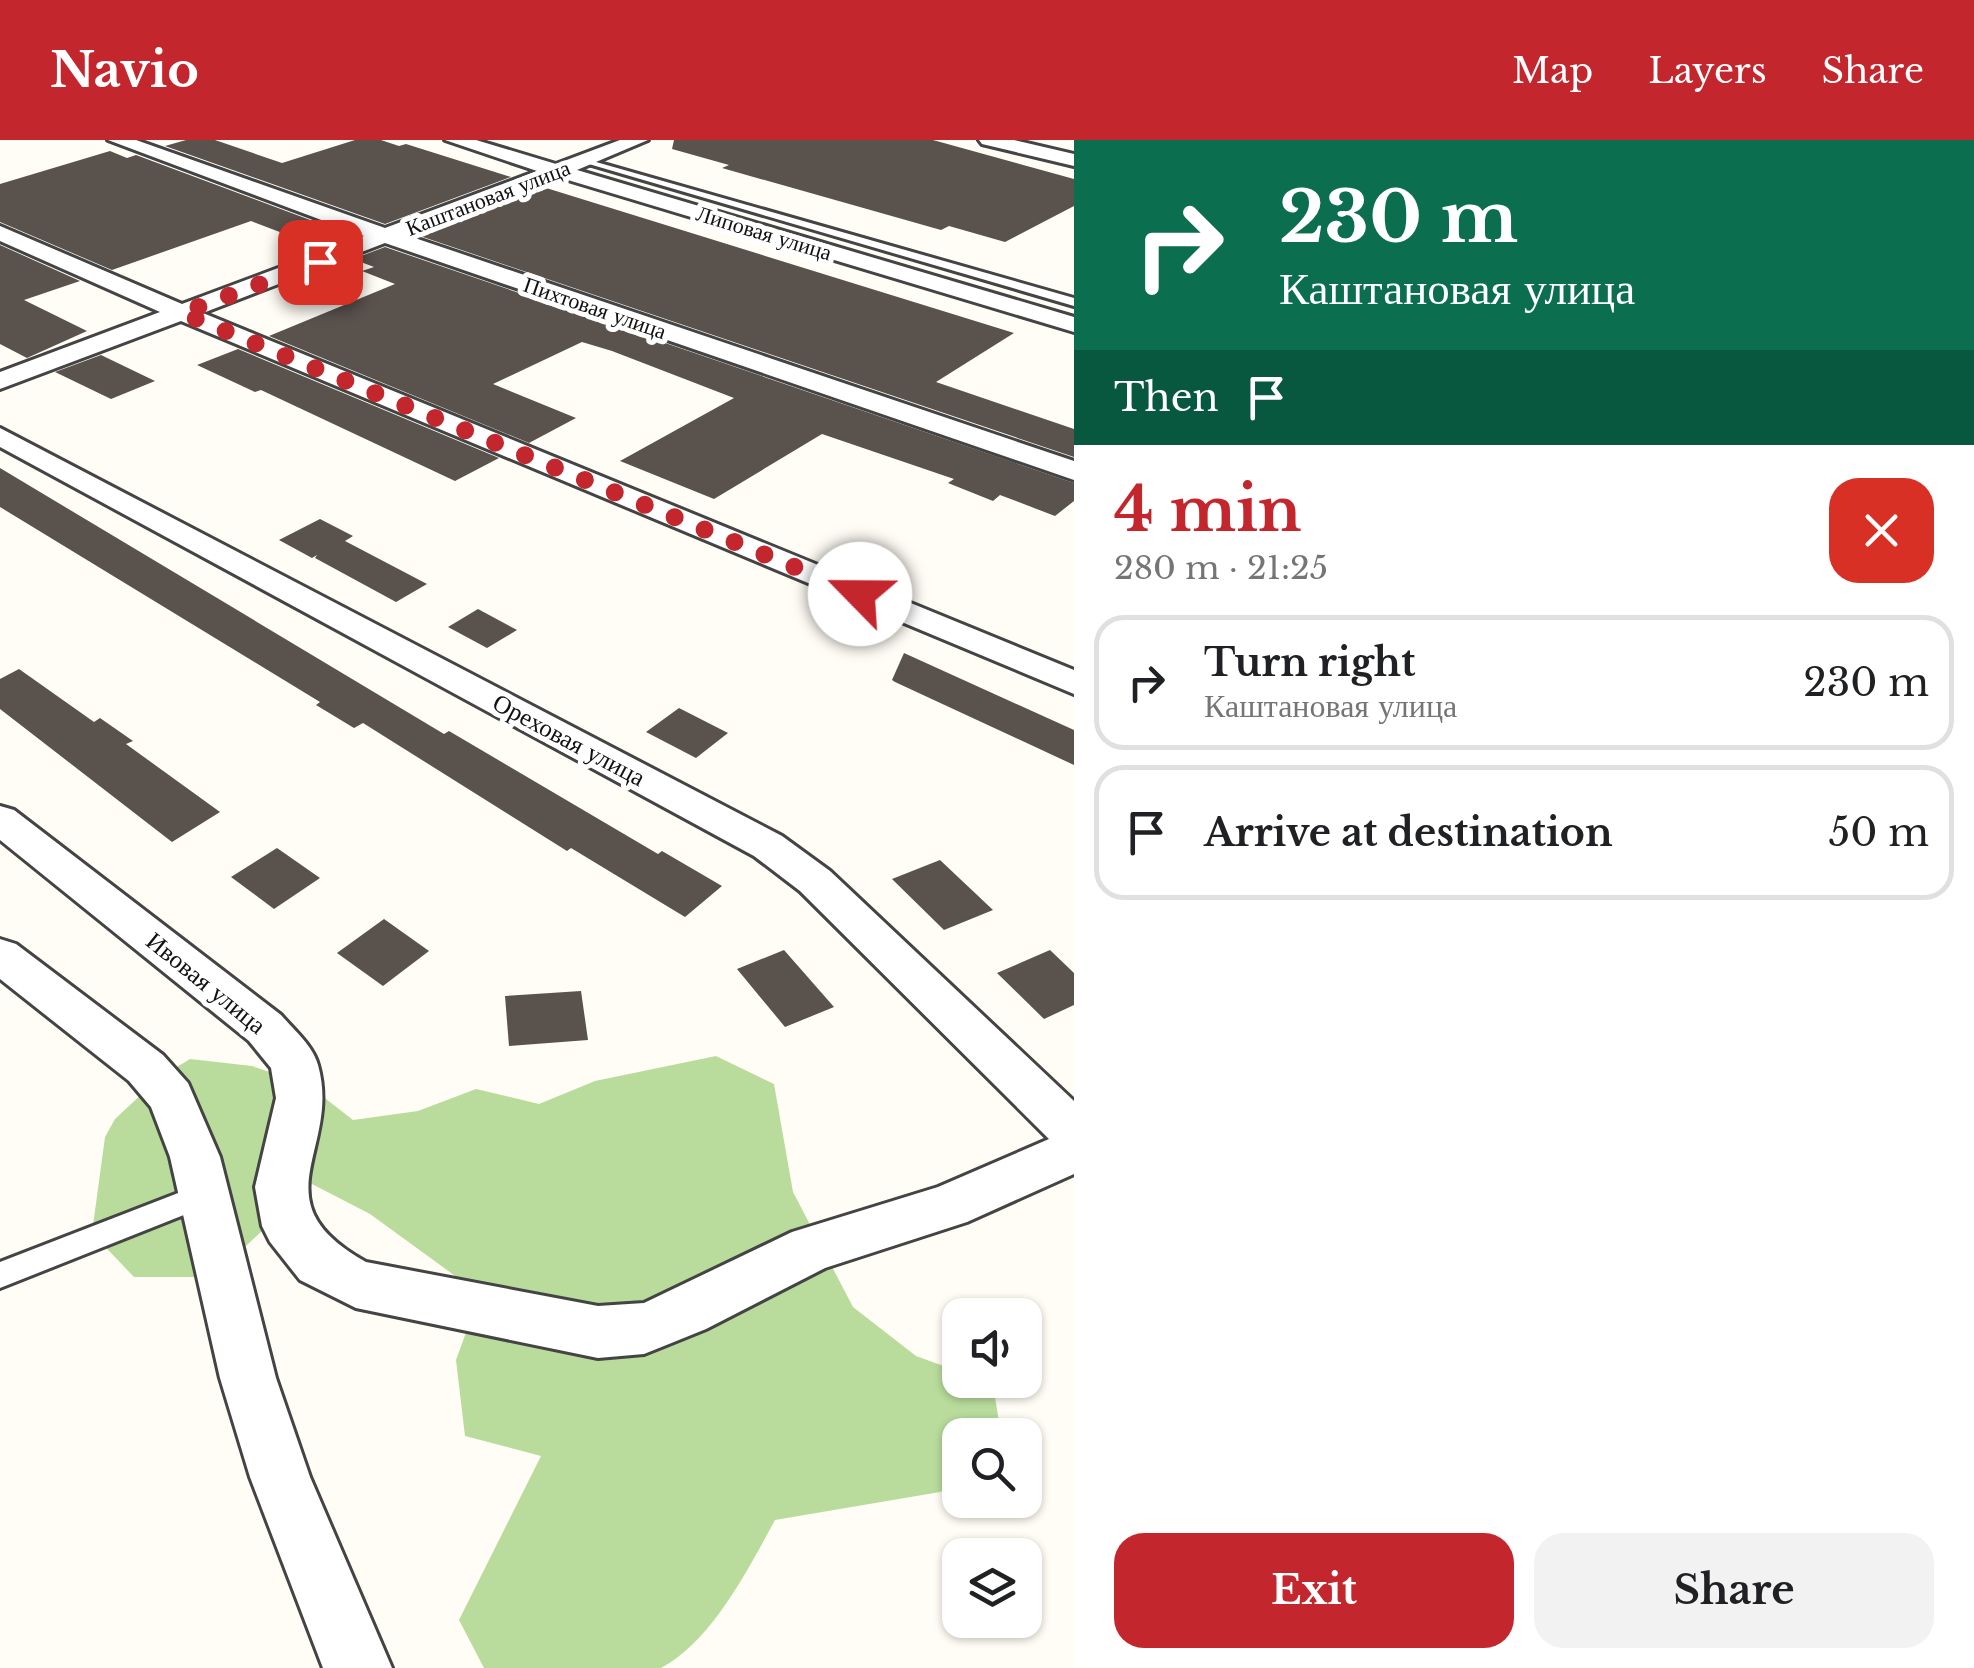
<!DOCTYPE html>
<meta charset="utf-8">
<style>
body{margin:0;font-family:"Libre Baskerville",serif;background:#f2f2f2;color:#202124;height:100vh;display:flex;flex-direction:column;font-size:38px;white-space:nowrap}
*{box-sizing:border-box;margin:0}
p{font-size:32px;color:#757577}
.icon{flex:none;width:55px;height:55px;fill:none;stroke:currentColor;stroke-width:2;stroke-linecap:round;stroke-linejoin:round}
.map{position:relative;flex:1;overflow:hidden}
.details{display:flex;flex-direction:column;background:#fff;width:900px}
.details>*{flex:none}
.hud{background:#0b6e4f;color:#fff;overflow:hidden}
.controls{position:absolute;left:942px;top:1158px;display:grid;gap:20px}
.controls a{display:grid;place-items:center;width:100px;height:100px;border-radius:20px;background:#fff;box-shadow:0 2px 8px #0004;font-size:50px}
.pin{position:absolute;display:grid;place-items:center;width:85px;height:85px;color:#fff;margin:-42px;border-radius:20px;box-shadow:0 5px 15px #0006}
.me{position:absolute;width:110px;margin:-55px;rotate:293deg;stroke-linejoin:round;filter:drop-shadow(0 0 8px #0008)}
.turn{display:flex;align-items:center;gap:35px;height:210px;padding:0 40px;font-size:45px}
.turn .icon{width:130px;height:130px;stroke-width:2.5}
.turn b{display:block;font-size:70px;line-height:85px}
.then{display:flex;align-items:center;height:95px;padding:0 40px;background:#0003;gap:20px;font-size:38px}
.round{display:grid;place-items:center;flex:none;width:105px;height:105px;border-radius:30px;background:#f2f2f2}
.headline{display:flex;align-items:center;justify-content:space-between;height:170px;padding:0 40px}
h1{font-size:60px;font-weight:700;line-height:75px;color:#c4262e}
.cta{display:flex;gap:20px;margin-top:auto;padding:20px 40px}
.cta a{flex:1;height:115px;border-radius:30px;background:#c4262e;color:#fff;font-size:40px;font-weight:700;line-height:115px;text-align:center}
.cta a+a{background:#f2f2f2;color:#202124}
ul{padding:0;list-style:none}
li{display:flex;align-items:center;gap:30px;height:135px;margin:0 20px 15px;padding:0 20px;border:5px solid #e0e0e0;border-radius:30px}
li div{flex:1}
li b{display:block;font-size:38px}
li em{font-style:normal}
header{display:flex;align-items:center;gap:60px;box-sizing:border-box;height:140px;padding:0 50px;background:#c4262e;color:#fff}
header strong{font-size:48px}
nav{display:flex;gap:55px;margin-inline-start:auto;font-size:35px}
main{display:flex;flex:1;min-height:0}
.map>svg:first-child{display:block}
.forest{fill:#b9dc9c}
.building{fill:#5a524d}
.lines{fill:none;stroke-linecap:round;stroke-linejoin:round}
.lane-casing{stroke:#444;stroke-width:6}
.street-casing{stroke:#444;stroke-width:6}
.lane{fill:#fff;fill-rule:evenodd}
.street{fill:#fff;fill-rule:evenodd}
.route{stroke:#c4262e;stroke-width:18;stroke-dasharray:0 32.4}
.labels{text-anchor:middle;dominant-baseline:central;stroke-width:10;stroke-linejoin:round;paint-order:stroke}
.far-street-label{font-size:22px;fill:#111;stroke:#fff}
.street-label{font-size:25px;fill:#111;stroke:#fff}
</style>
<header>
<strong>Navio</strong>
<nav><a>Map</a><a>Layers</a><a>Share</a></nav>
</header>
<main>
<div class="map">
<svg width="1074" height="1528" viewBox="0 0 1074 1528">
<rect width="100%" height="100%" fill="#fffdf5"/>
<path class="forest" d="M716,916L774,944L793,1052L853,1167L916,1216L960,1232V1240L993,1244L1001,1295H960V1342L940,1352L775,1380C748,1429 712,1501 661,1528H484L459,1480L541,1316L465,1296L456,1220L480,1154L370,1074L312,1044L213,1137H134L92,1093L105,997L115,979L159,938L190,919L252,926L308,945L353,980L418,971L476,949L539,964L595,941Z"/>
<g class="building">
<polygon points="186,0 215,0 282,23 355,0 381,0 399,6 406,4 511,37 385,84 165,6"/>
<polygon points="674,0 933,0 1074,39 1074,66 1005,102 949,86 941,90 722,28 729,25 672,9"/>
<polygon points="110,11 127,18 136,15 353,96 322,108 251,81 112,130 0,82 0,44"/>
<polygon points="543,47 1014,193 936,242 1074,289 1074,317 417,95"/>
<polygon points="0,105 80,141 24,160 87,191 27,218 0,204"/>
<polygon points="385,107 1074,343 1074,361 1055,376 1000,355 993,361 948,343 954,339 822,294 714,359 620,321 734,258 612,211 582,202 493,244 576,278 529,303 269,196 395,144 362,131 374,127 353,119"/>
<polygon points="238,209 499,318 455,341 261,250 255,252 197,225"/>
<polygon points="101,215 155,241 111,259 55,232"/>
<polygon points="0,328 444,594 449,591 658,714 662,711 722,746 685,777 571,708 567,711 363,583 354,588 316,565 320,562 0,367"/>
<polygon points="320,379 353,396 345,401 427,444 396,462 315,418 317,415 312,418 279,400"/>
<polygon points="478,469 517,490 487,508 448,487"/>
<polygon points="904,513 1074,590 1074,625 895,542 892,540"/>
<polygon points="19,529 94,582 100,578 133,601 126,604 220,672 172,702 0,569 0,539"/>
<polygon points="679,568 728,593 696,618 646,592"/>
<polygon points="277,708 320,738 274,769 231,737"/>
<polygon points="940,720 993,770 944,790 892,739"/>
<polygon points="384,779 429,811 383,846 337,813"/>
<polygon points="784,810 834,867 785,887 737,829"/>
<polygon points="1050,810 1074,833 1074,865 1044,879 997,833"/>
<polygon points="581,851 588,900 509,906 505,856"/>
</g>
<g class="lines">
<defs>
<g id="lane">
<polygon points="582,18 1074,158 1074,166 582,22"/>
<polygon points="204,1043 214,1047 218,1055 214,1063 0,1148 0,1122"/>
</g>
<g id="street">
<polygon points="108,0 136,0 385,88 537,31 445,0 476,0 556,24 620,0 648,0 577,30 1074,177 1074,192 558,37 406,95 1074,321 1074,340 385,103 203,173 1074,530 1074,554 181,181 0,249 0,232 160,172 0,101 0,86 182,164 364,96"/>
<polygon points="979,0 1014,0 1074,14 1074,26 982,4"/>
<path d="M0,288L782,696L830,731L1074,961V1034L967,1082L825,1128L706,1189L664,1206L644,1214L598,1218L356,1168L300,1140L270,1102L262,1086L255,1047L276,958L271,928L249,901L0,700V666L14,670L281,875C294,890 313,906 318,925C342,1010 256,1061 366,1122L598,1166L644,1163L792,1092L938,1047L1049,999L800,751L754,716L0,307Z"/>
<polygon points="0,799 16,804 163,915 188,943 220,1017 276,1238 310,1337 392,1528 323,1528 250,1337 220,1238 170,1017 151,967 129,941 0,839"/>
</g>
</defs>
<use href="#lane" class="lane-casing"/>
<use href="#street" class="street-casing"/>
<use href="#lane" class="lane"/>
<use href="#street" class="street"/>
</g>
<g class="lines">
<polyline class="route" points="320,122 182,173 860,454"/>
</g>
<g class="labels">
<g class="far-street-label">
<text transform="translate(488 58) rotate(-21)">Каштановая улица</text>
<text transform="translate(764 93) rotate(17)">Липовая улица</text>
<text transform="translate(595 168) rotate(19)">Пихтовая улица</text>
</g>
<g class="street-label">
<text transform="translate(569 600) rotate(28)">Ореховая улица</text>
<text transform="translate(206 843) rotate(39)">Ивовая улица</text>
</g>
</g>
</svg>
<div class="controls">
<a><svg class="icon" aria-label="sound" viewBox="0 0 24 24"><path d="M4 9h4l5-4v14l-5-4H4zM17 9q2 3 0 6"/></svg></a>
<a><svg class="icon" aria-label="search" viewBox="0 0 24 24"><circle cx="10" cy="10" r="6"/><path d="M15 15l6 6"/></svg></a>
<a><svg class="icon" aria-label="layers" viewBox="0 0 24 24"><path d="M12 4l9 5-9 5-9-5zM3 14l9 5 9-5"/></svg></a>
</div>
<div class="pin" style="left:320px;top:122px;background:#d93025"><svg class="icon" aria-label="arrive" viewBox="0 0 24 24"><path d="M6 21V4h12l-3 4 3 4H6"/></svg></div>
<svg class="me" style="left:860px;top:454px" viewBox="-20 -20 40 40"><circle r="19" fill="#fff"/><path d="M0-13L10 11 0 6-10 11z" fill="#c4262e"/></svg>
</div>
<section class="details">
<div class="hud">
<div class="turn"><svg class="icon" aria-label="right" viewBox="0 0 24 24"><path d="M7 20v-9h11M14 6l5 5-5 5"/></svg><div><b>230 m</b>Каштановая улица</div></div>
<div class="then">Then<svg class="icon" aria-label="arrive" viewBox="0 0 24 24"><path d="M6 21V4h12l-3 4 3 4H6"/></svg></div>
</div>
<div class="headline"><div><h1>4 min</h1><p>280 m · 21:25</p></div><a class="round" style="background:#d93025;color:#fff"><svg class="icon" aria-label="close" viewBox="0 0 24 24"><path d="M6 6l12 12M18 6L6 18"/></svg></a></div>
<ul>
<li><svg class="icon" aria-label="right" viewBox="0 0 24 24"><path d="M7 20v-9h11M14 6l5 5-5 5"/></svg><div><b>Turn right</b><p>Каштановая улица</p></div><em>230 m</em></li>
<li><svg class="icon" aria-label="arrive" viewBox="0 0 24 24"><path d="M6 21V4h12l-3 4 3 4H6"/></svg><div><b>Arrive at destination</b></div><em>50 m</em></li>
</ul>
<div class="cta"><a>Exit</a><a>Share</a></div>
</section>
</main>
